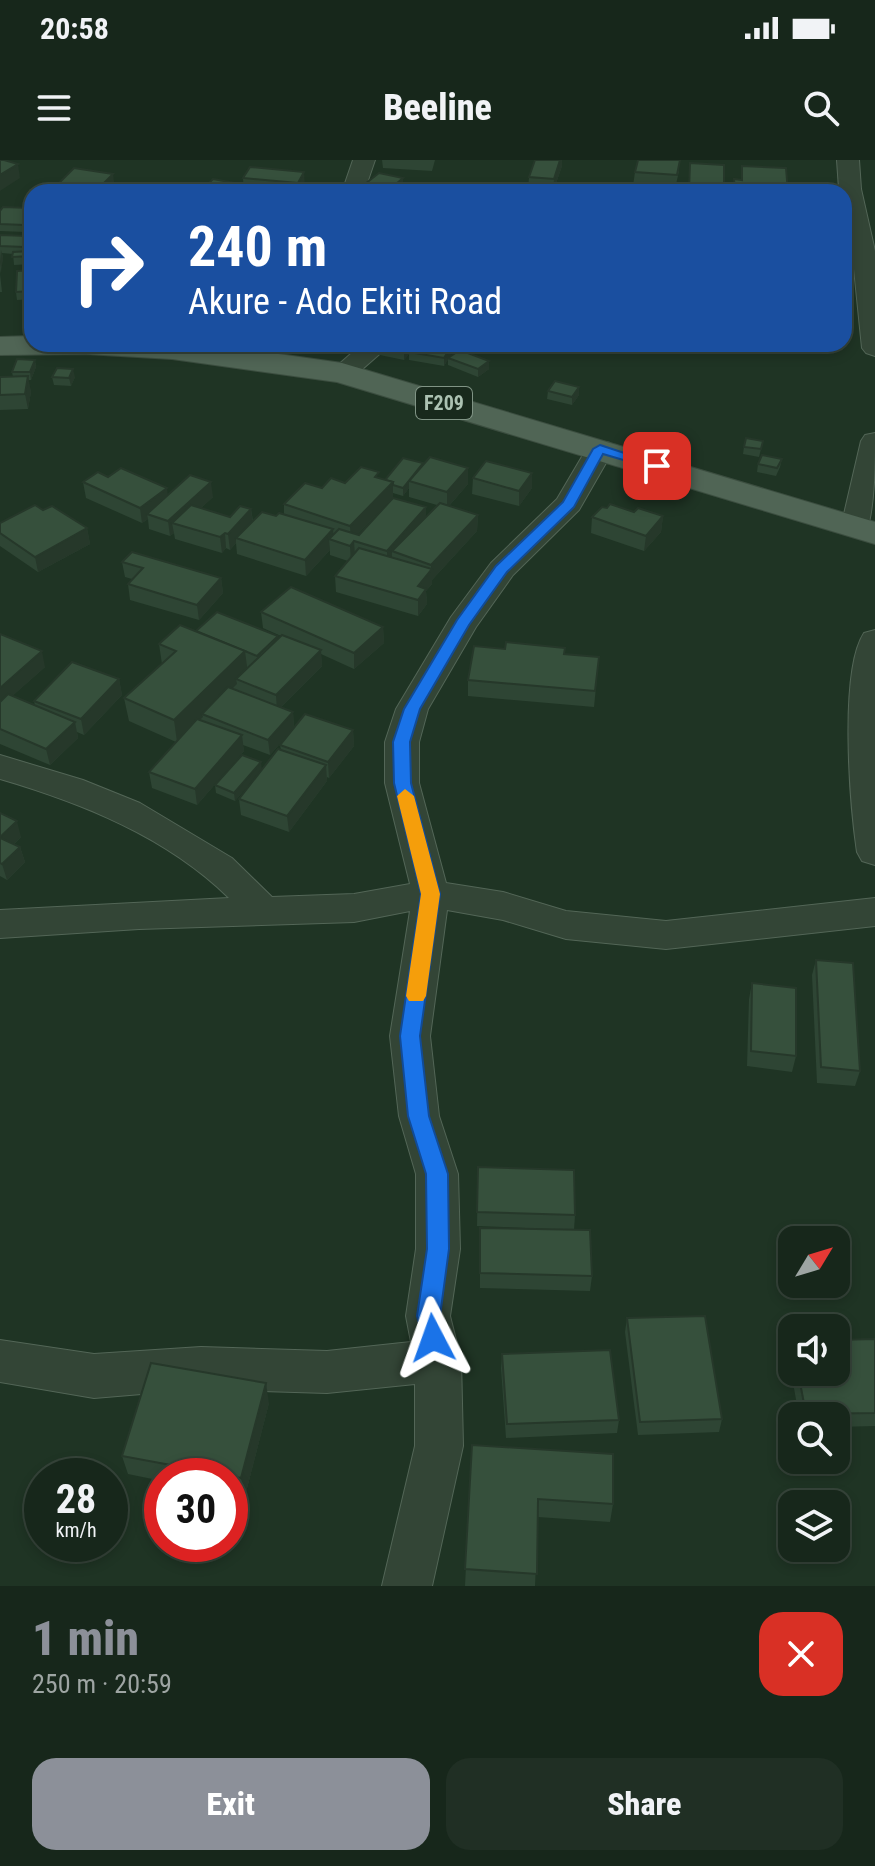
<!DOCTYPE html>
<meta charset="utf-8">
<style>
body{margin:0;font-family:"Roboto Condensed",sans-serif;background:#202f24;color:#f1f3f6;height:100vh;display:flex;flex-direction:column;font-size:30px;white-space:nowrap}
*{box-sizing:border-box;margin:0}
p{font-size:26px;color:#9ea5a3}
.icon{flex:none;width:44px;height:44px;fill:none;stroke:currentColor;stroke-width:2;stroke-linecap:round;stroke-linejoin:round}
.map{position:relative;height:1426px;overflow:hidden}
.drawer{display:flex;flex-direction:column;background:#17271b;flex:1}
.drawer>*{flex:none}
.banner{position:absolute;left:24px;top:24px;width:828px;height:168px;border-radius:24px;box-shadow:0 4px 12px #0003,0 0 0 2px #36443a;background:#1a4fa0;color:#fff;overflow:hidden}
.needle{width:52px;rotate:52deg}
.tools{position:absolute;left:778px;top:1066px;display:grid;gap:16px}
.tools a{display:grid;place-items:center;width:72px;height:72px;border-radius:16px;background:#17271b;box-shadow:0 4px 12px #0003,0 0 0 2px #36443a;font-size:40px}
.speed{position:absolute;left:24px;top:1298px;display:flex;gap:16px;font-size:40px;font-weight:700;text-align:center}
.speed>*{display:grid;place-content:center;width:104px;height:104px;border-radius:50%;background:#17271b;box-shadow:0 4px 12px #0003,0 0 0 2px #36443a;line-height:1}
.speed small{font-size:20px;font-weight:400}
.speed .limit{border:12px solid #d22;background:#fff;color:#111}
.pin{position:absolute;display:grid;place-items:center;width:68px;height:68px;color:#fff;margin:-34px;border-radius:16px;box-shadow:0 4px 12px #0006}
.me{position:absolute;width:88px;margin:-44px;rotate:356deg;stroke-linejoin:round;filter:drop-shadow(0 0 6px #0008)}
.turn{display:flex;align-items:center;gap:28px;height:168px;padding:0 32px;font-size:36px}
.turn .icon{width:104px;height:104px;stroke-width:2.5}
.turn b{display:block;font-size:56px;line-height:68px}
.round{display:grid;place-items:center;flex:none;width:84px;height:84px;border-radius:24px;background:#202f24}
.overview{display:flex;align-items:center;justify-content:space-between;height:136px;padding:0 32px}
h1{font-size:48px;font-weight:800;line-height:60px;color:#8c9099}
.primary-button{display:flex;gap:16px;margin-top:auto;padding:16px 32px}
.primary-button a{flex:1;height:92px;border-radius:24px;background:#8c9099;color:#fff;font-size:32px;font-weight:800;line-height:92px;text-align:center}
.primary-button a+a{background:#202f24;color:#f1f3f6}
.status{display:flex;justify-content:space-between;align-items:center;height:56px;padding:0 40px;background:#17271b;direction:ltr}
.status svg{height:22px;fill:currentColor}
header{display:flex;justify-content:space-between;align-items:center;height:104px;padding:0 32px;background:#17271b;font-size:36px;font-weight:800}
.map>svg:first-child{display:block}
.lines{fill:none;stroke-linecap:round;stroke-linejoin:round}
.minor-casing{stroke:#536657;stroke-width:2}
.primary-casing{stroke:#3c4e40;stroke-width:2}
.minor{fill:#334536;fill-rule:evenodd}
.primary{fill:#506555;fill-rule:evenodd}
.wall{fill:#2e4534;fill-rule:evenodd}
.shaded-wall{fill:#26382a}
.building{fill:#36503c;stroke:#26382a;stroke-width:2}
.route{fill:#1a73e8;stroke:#114b97;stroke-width:2}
.slow{fill:#f59e0b}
.labels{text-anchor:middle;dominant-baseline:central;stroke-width:8;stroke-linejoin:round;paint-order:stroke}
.shield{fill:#18291c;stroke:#809485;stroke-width:2}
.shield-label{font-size:20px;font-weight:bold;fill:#acc2b2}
</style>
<div class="status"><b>20:58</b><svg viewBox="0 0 49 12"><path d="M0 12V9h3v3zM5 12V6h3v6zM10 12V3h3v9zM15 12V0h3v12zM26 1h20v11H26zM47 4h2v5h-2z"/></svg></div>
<header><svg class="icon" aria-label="menu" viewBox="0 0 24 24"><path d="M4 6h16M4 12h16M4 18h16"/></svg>Beeline<svg class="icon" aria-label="search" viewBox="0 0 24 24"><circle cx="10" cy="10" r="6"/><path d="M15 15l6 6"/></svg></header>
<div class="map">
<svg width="875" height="1426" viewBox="0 0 875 1426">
<rect width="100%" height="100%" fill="#1f3424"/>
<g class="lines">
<defs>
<g id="minor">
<polygon points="353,0 375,0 364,32 342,32"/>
<polygon points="837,0 859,0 861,29 875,91 875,196 866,193 862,188 853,99 844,54 844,32 839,29"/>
<polygon points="256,184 282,184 270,203 252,203 248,198"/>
<polygon points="362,184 391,184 351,219 333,219 329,213"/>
<path d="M875,273C875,302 875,348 866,373L856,376L846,373L841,367L861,281L865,275Z"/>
<path d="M600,281L610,283L614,289L579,350L513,415L476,467L428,549L419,582V623L446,723L503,732L566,751L666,761L875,738V766L666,789L566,779L503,760L447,750L430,876L439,956L458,1014L460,1089L450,1156L461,1200L463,1286L432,1426H382L415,1286V1224L327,1233L201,1229L94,1238L0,1222V1180L94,1194L201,1187L327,1191L411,1182L406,1156L416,1089V1014L399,956L390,876L410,751L354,762L139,769L0,778V750L229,738C167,677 82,643 0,619V595L83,620L140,643L232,698L272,737L354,734L410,724L385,623V582L396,549L451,457L491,403L557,339L590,283Z"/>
<path d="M875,470V705L862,701L857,692C850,645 839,511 864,473Z"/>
</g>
<polygon id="primary" points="32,176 32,184 209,184 342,203 875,362 875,384 337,222 172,199 86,194 0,195 0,177"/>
</defs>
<use href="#minor" class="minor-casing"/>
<use href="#primary" class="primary-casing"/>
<use href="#minor" class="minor"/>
<use href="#primary" class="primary"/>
</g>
<g class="wall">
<polygon points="382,0 435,0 432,11 383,8"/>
<polygon points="535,0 562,0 562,6 553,32 528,31 529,17"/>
<polygon points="250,7 305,26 302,32 244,32 243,18"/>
<polygon points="679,11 675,29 633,26 635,12"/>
<polygon points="403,18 403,26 396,32 365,32 365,24"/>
<polygon points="59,23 115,28 111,32 60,32"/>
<polygon points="32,48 25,72 0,71 0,51"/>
<polygon points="0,75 29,76 31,83 27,91 31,91 32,104 14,105 13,94 2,93 3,98 0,114 2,132 0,132"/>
<polygon points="32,110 32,139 17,140 16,132"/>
<polygon points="377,184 412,184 412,187 451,187 450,196 489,201 489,209 478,217 448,205 448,199 444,206 409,200 409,194 404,200 375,194 375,187"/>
<polygon points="35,200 36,207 31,220 28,220 31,232 28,249 0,250 0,217 13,217 12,212"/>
<polygon points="52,217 75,217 71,226 54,225"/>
<polygon points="548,231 579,235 572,245 547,239"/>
<polygon points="763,281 759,297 743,294 744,287"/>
<polygon points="782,299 780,307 776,316 757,312 758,304"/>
<path d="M423,305L468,324L449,346L478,355L477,371L432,420V424L426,431L427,444L418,456L336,432L335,416L348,401L330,395V390L306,416L237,394L236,383L230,390L226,388L222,393L175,379L174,373L170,376L149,369L148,359L142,363L86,338L83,322L108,317L168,335L213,337L201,348L230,357L251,349L253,361L284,354V344L322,328L345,323L380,318L385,320ZM409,328V337L437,345L426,357V347L359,375H357L393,337V333L403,336Z"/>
<polygon points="473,318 532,328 519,346 472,334"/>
<polygon points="607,348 663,356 661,372 644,391 591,373 592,357"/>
<polygon points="43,350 87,368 90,384 38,412 0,386 0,363"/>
<polygon points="122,402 221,418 223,433 199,460 130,440 128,424 132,419 125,417"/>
<polygon points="261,452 383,467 384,483 354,509 321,494 322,506 281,547 293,552 294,568 353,570 354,586 329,618 327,617 327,621 289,672 241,655 239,639 281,590 280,585 292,570 270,595 243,585 244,591 197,645 152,628 149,612 176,582 129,561 124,538 162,504 159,484 196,471 278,476 278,478 281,476 263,468"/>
<polygon points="0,474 45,507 12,536 35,546 34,541 119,519 122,535 84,575 77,572 78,578 50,605 0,584"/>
<polygon points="564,494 599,497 594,547 468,536 468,520"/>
<polygon points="262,610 235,641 216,633 215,625"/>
<polygon points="0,653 21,677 14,684 20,687 25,702 7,720 0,716"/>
<polygon points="816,800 860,911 855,926 817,923 812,815"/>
<polygon points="752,823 796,896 792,912 747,906 749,839"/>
<polygon points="478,1007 575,1055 574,1070 477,1066"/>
<polygon points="480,1068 592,1116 590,1131 480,1128"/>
<polygon points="627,1158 722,1259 719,1272 638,1275 625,1172"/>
<polygon points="875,1179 875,1266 836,1267 836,1256 799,1256 788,1195 792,1182 792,1212 836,1212"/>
<polygon points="502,1194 619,1260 617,1273 506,1278 501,1208"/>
<polygon points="269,1243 245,1336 230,1334 230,1316 162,1316 162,1321 128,1314 122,1296"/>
<polygon points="472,1285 613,1344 610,1362 538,1357 535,1426 465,1426"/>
</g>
<g class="shaded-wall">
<polygon points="560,0 562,0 562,6 553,32 554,19"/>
<polygon points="18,4 20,18 0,31 0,15"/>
<polygon points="304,12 305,26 302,32 299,32 298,23"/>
<polygon points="113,14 115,28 111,32 98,32 98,29"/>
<polygon points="403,18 403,26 396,32 389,32 389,30"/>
<polygon points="240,24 241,31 240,32 232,32"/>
<polygon points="32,50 32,60 25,72 24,65"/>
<polygon points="29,76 31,83 25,94 24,87"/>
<polygon points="1,90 3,98 1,113 0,102"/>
<polygon points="410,184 412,184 412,189 409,192 409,194 404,200 404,193"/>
<polygon points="451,187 451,195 444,206 444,198"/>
<polygon points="35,200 36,207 31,220 30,212"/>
<polygon points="489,201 489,209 478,217 478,209"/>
<polygon points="73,209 75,217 71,226 69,218"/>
<polygon points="28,216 31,232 28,249 25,234"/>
<polygon points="579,227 579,235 572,245 572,237"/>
<polygon points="423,303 423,311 409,321 409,328 403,336 403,328"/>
<polygon points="468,308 468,324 447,348 447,332"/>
<polygon points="532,313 532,328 519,346 519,331"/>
<polygon points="211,322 213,337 182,366 172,363 174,373 170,376 168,361"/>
<polygon points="393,322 393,337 351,381 350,366"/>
<polygon points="167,328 169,344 147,354 148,359 142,363 140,348"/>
<polygon points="426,347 426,363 392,391 392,401 387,407 387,391"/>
<polygon points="251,349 253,365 236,378 236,383 230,390 228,374"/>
<polygon points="478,355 477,371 432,420 432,424 426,431 427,444 418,456 418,426 431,409 431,405"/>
<polygon points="663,356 661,372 644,391 646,376"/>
<polygon points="87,368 90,384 38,412 35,397"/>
<polygon points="333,369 334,381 329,379 330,390 306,416 305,400"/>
<polygon points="225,373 226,388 222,393 220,377"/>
<polygon points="354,381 355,397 351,402 350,386"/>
<polygon points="221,418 223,433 199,460 197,445"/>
<polygon points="383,467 384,483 354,509 354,493"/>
<polygon points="321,490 322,506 277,551 276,535"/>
<polygon points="42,491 45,507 0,547 0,528"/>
<polygon points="245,491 248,514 236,519 237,524 206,555 202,554 203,557 177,582 174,560"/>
<polygon points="119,519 122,535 84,575 81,559"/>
<polygon points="293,552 294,568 270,595 268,580"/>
<polygon points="75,562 78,578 50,605 46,589"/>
<polygon points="353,570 354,586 329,618 328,602"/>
<polygon points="242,575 244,591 197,645 195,629"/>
<polygon points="261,602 262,610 235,641 234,633"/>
<polygon points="326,605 327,621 289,672 287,656"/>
<polygon points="17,661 21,677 4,693 0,677"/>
<polygon points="20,687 25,702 7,720 2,704"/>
<polygon points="266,1223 269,1243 245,1336 241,1318"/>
</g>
<g class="building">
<polygon points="0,0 4,0 18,4 0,15"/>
<polygon points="535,0 560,0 554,19 529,17"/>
<polygon points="638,0 680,0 677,15 635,12"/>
<polygon points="690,3 724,5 724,32 689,31"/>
<polygon points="742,6 786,8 788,32 735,31 734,19 742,20"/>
<polygon points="250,7 304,12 298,23 243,18"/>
<polygon points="74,8 113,14 98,29 59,23"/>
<polygon points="379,13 403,18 389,30 365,24"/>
<polygon points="213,19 240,24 232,32 200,32"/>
<polygon points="3,47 32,48 32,50 24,65 0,64 0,51"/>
<polygon points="0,75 29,76 24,87 0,86"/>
<polygon points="31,91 31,96 12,97 13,92"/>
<polygon points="32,110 32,131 16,132 17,111"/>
<polygon points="377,184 410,184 404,193 375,187"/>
<polygon points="414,184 433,184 451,187 444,198 409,192"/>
<polygon points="460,190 489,201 478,209 448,198"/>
<polygon points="17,199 35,200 30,212 12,212"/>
<polygon points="57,208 73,209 69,218 52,217"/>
<polygon points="28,216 25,234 0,235 0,217"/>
<polygon points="555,221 579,227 572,237 548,231"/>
<polygon points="746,278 763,281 761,289 744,287"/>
<polygon points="762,295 782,299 777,308 758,304"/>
<polygon points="430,297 468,308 447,332 409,321"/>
<polygon points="403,298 423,303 403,328 393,325 393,322 385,320"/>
<polygon points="486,301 532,313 519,331 473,318"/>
<polygon points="361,307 379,312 375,317 393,322 350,366 284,344 305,323 322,328 331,318 345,323"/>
<polygon points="121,308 167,328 140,348 83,322 98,312 108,317"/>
<polygon points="190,315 211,322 168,361 147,354"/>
<polygon points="393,338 426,347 387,391 354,381 350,386 329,379 339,369 359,375"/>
<polygon points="440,343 478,355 431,405 392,391"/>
<polygon points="610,344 634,352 638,348 663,356 646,376 592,357 602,347 607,348"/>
<polygon points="35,345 43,350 52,346 87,368 35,397 0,373 0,363"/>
<polygon points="191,345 230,357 240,346 251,349 228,374 225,373 220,377 172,363"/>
<polygon points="262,352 276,356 279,353 333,369 305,400 236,378"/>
<polygon points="359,388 432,409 418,426 426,429 418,440 335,416"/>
<polygon points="132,392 221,418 197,445 128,424 143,408 122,402"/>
<polygon points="291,427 383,467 354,493 261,452"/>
<polygon points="217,452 278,476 257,496 196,471"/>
<polygon points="180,465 245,491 174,560 124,538 176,491 159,484"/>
<polygon points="0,474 42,491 0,528"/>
<polygon points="282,475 321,490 276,535 236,519"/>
<polygon points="506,482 565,488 564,494 599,497 595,531 468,520 474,486 505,489"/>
<polygon points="72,502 119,519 81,559 34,541"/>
<polygon points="228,527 293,552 268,580 202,554"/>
<polygon points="8,534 75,562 46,589 0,569 0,542"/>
<polygon points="305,554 353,570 328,602 280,585"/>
<polygon points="197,559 242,575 195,629 149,612"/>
<polygon points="278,589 326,605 287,656 239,639"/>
<polygon points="242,595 261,602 234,633 215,625"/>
<polygon points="0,653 17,661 0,677"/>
<polygon points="0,678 20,687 2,704 0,703"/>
<polygon points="816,800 853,803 860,911 821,907"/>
<polygon points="752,823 796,828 796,896 751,891"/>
<polygon points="478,1007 574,1010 575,1055 477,1052"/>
<polygon points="480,1068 590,1070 592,1116 480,1113"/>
<polygon points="705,1156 722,1259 640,1262 627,1158"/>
<polygon points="875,1179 875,1253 806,1254 798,1212 836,1212 836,1180"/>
<polygon points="610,1190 619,1260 507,1264 502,1194"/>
<polygon points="151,1203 266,1223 241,1318 122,1296"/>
<polygon points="472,1285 613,1294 613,1344 538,1339 537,1414 465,1409"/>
</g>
<polygon class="route" points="600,285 664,306 657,310 603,294 574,347 507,412 469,465 420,549 410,582 411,623 440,734 420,876 429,956 448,1014 449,1089 440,1156 445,1178 441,1185 433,1188 425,1185 417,1156 427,1089 426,1014 408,956 400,876 421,734 394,623 393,582 404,549 457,460 496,406 563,342 593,289"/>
<polygon class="slow" points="405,629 414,636 440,734 426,836 423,841 409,841 406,836 421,734 397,636"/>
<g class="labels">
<rect class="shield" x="416" y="227" width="56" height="32" rx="6"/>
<g class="shield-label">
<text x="444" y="243">F209</text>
</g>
</g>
</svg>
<div class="tools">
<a><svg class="needle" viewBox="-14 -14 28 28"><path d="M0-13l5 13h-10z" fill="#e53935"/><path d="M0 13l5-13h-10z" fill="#9ea5a3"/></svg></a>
<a><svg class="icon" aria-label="sound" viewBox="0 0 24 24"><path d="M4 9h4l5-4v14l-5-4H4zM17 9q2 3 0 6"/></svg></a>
<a><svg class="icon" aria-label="search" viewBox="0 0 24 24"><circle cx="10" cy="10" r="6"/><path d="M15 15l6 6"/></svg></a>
<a><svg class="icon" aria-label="layers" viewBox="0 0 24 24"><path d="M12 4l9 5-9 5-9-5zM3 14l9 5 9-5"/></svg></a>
</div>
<div class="speed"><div>28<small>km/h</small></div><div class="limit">30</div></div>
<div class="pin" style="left:657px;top:306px;background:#d93025"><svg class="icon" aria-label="arrive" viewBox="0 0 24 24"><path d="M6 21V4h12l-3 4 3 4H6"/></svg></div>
<svg class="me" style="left:433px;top:1178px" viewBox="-20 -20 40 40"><path d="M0-17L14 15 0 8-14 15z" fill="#1a73e8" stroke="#fff" stroke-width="4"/></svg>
<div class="banner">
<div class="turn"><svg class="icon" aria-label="right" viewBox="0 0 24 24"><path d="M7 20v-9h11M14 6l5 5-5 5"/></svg><div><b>240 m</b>Akure - Ado Ekiti Road</div></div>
</div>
</div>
<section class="drawer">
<div class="overview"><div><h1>1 min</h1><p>250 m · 20:59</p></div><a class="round" style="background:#d93025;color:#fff"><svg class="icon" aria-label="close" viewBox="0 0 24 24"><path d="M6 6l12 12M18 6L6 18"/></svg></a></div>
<div class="primary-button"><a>Exit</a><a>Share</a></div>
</section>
